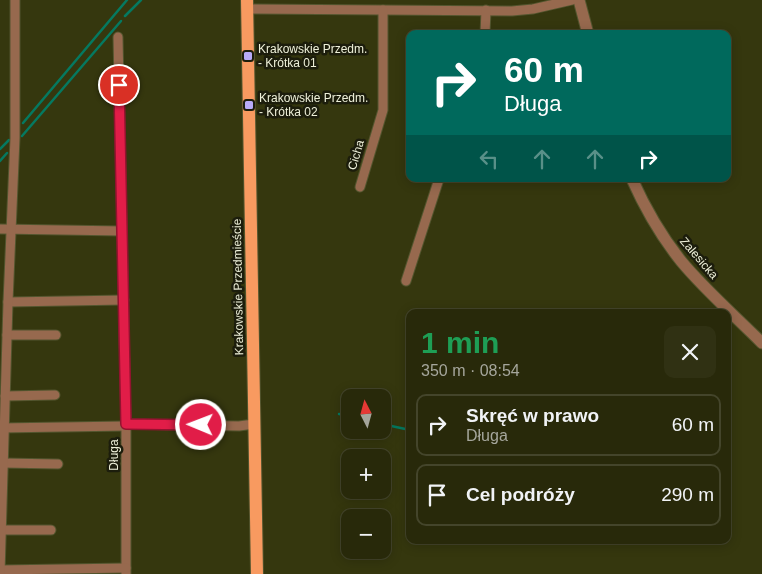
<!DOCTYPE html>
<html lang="pl">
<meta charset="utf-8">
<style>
body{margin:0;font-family:Helvetica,sans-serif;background:#303113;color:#f1f3f6;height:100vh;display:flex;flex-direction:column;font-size:19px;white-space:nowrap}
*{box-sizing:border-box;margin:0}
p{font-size:16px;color:#a5a69c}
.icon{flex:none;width:28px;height:28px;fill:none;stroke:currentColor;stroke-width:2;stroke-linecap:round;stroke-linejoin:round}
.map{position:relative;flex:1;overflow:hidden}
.panel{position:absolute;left:406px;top:309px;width:325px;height:235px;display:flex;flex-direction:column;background:#28290a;border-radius:10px;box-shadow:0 2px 12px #0003,0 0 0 1px #44452b}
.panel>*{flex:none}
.top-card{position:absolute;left:406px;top:30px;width:325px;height:152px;border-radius:10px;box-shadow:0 2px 12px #0003,0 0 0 1px #44452b;background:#00695c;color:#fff;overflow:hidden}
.needle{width:32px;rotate:354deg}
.fabs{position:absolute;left:341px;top:389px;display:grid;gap:10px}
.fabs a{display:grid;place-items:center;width:50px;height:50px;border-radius:10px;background:#28290a;box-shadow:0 2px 12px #0003,0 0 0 1px #44452b;font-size:25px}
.pin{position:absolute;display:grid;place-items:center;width:42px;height:42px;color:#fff;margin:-21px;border:2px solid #fff;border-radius:50%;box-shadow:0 1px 5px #0007}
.me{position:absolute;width:55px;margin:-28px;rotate:271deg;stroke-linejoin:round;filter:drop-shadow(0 0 4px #0008)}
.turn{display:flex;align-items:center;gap:18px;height:105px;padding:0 15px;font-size:22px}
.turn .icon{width:65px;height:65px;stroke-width:2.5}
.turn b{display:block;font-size:35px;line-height:42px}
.lanes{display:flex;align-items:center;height:48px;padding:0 15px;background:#0003;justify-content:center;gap:25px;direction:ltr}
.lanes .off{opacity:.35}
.round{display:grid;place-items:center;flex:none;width:52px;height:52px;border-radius:10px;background:#303113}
.summary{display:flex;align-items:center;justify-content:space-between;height:85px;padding:0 15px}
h1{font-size:30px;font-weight:800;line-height:38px;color:#1e9e55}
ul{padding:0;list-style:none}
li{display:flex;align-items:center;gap:15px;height:62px;margin:0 10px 8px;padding:0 5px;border:2px solid #44452b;border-radius:10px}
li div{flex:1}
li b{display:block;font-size:19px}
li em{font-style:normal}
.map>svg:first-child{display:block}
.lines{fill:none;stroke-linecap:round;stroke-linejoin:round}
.stream{stroke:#057960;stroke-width:2.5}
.minor-casing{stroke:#53552e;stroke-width:11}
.tertiary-casing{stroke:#53552e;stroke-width:13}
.primary-casing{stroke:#53552e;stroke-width:14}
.minor{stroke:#97694e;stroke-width:9}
.tertiary{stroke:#97694e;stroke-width:11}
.primary{stroke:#f89a60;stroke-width:12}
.route-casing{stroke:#92132f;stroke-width:12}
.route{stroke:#e11d48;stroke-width:9}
.poi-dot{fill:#b8abf7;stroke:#1c1d0c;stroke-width:2}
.labels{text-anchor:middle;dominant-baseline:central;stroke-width:5;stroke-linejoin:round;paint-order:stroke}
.poi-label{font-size:12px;fill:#eef0d9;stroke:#1c1d0c;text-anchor:start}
.street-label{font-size:12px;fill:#eef0d9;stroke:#1c1d0c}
</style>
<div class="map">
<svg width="762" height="574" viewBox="0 0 762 574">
<rect width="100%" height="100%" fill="#35370e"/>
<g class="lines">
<g class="stream">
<polyline points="125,16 141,0"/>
<polyline points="23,123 127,0"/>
<polyline points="22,136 121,21"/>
<polyline points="0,149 9,140"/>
<polyline points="0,161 7,153"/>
<polyline points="339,414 350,416"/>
<polyline points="382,424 410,430"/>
</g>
<defs>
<g id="minor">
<polyline points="247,9 383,10 512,11 533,9 572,0"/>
<polyline points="485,34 486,10"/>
<polyline points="118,37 126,426 126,574"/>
<polyline points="360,187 383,110 383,10"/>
<polyline points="0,229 122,231"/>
<polyline points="406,281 439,179"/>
<polyline points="8,302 124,300"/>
<polyline points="7,335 56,335"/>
<polyline points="5,396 55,395"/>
<polyline points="126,424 239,426 254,424"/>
<polyline points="0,428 126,426"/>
<polyline points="3,463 58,464"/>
<polyline points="1,530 51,530"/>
<polyline points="0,570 126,568"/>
<polyline points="0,574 8,302 15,138 15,0"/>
</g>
<g id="tertiary">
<polyline points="579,0 588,34"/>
<path d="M632,179C645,208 661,236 681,261C704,289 736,317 762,343"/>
</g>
<polyline id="primary" points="247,0 257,574"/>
</defs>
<use href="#minor" class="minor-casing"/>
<use href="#tertiary" class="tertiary-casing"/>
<use href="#primary" class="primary-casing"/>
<use href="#minor" class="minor"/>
<use href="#tertiary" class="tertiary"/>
<use href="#primary" class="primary"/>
</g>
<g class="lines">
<defs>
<polyline id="route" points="119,85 126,424 201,425"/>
</defs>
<use href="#route" class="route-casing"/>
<use href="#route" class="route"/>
</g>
<g class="poi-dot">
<rect x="243" y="51" width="10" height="10" rx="2.5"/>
<rect x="244" y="100" width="10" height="10" rx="2.5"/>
</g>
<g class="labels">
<g class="poi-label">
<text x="258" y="49">Krakowskie Przedm.<tspan x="258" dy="14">- Krótka 01</tspan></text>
<text x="259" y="98">Krakowskie Przedm.<tspan x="259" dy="14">- Krótka 02</tspan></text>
</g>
<g class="street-label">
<text transform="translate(356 155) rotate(-74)">Cicha</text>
<text transform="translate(699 258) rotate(49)">Zalesicka</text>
<text transform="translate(238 287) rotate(-91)">Krakowskie Przedmieście</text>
<text transform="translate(114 455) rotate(-90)">Długa</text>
</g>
</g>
</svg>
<div class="fabs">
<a><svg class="needle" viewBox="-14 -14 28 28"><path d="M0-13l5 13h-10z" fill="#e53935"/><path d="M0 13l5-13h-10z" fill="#a5a69c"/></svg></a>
<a>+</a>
<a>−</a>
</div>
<div class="pin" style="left:119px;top:85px;background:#d93025"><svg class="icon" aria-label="arrive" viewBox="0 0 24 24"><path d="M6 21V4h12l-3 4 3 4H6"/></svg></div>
<svg class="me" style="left:201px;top:425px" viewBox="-20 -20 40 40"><circle r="17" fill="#e11d48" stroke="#fff" stroke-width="3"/><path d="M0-11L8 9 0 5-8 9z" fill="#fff"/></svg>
<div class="top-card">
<div class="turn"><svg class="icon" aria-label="right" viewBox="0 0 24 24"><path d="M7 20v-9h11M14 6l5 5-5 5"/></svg><div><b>60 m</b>Długa</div></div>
<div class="lanes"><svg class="icon off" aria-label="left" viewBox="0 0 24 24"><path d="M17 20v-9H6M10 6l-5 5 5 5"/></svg><svg class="icon off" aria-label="ahead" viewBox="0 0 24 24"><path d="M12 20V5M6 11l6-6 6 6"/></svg><svg class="icon off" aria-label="ahead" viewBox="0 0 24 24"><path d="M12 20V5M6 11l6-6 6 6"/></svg><svg class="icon" aria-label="right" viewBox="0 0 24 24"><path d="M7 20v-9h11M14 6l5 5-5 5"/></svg></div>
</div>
<section class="panel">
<div class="summary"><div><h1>1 min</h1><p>350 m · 08:54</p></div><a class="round"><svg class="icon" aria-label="close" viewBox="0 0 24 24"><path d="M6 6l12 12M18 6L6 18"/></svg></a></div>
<ul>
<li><svg class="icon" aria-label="right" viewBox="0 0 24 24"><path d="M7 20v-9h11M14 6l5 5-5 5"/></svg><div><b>Skręć w prawo</b><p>Długa</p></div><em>60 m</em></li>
<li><svg class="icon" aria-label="arrive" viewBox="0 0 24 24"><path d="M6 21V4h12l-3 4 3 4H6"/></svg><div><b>Cel podróży</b></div><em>290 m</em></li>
</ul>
</section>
</div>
